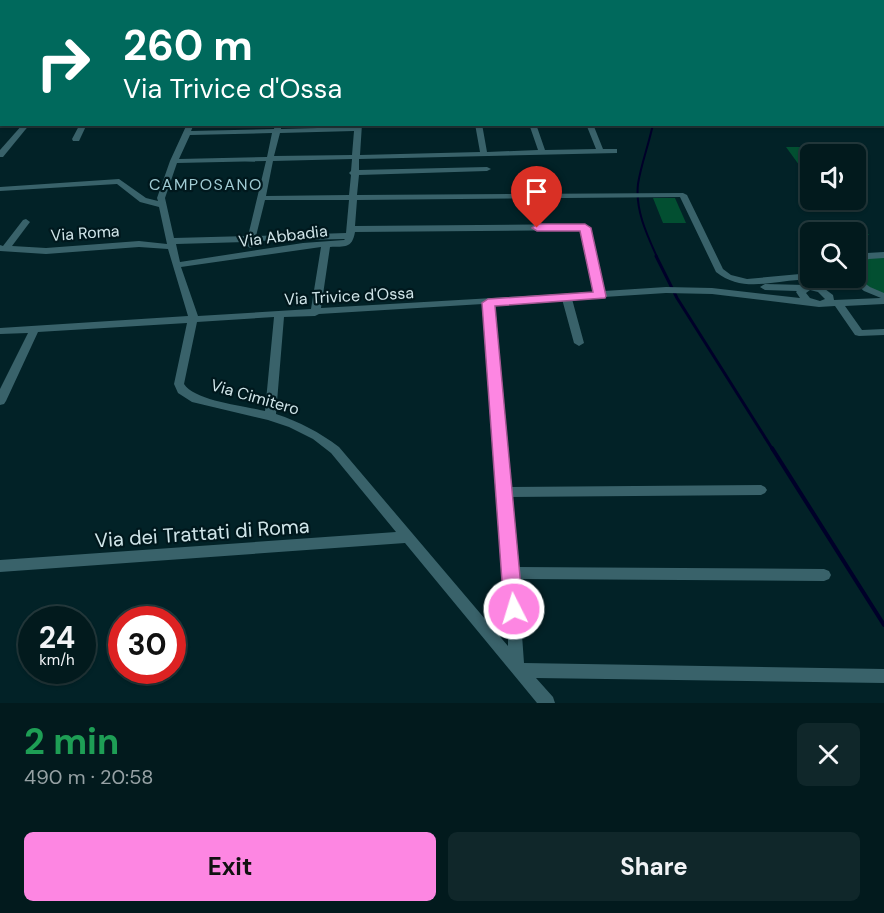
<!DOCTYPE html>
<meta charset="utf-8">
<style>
body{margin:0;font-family:"DM Sans",sans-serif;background:#10272a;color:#f1f3f6;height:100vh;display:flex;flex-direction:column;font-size:22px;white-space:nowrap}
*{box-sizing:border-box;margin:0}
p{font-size:20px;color:#96a1a4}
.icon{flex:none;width:33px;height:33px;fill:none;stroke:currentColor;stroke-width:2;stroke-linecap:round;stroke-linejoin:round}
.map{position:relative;height:703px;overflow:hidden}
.drawer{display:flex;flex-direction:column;background:#021a1d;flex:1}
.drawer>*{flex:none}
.banner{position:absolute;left:0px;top:0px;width:885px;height:126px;box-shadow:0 2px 4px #0004,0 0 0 2px #23383b;background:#00695c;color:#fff;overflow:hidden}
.tools{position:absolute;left:800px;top:144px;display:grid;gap:12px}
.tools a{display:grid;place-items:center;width:66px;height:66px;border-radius:9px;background:#021a1d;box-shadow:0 2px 4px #0004,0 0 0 2px #23383b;font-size:30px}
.speed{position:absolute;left:18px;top:606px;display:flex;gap:12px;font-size:30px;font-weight:700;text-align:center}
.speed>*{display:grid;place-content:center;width:78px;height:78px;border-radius:50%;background:#021a1d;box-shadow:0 2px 4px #0004,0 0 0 2px #23383b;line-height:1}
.speed small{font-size:15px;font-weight:400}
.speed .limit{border:9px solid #d22;background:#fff;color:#111}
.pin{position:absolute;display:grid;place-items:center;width:51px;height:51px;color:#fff;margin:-62px -26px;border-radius:50% 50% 50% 0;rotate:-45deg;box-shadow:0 0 6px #0007}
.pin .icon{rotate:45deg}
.me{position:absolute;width:66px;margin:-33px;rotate:355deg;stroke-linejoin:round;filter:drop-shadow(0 0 4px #0008)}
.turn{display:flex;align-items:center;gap:21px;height:126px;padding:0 24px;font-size:27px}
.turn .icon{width:78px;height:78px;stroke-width:2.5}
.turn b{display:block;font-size:42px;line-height:51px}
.round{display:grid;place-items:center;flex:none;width:63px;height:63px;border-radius:9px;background:#10272a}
.head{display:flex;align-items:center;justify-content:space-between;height:102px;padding:0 24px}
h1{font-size:36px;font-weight:700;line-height:45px;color:#1e9e55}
.button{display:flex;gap:12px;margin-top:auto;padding:12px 24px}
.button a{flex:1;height:69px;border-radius:9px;background:#fd86e2;color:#111;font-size:24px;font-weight:700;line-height:69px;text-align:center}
.button a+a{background:#10272a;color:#f1f3f6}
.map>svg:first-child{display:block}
.green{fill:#024f31}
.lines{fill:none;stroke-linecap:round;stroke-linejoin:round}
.stream-far3{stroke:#000029;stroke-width:1.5}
.stream-far2{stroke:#000029;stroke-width:2}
.stream-far1{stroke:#000029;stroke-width:3}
.stream{stroke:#000029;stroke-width:4}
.minor{fill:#39626a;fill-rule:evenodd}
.tertiary{fill:#39626a;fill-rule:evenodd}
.rail{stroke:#93abaf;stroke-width:1.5;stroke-dasharray:6 6;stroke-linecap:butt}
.route{fill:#fd86e2;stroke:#a45793;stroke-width:1.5}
.labels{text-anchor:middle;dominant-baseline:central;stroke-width:4.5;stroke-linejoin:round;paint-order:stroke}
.far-quarter-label{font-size:16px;letter-spacing:1.5px;fill:#a0ccd4;stroke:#00181d}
.street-label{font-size:16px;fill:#d0e5e9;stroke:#00181d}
.near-street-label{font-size:20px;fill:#d0e5e9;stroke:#00181d}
</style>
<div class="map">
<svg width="884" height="703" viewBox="0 0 884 703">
<rect width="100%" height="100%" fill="#022227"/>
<g class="green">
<polygon points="786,147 827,147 833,154 810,154 810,180"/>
<polygon points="653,198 675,198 686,223 663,223"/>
<polygon points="860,223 869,235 824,232 818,224"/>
<path d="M884,257V294C871,288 855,283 855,266L869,258Z"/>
</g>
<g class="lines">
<polyline class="stream-far3" points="581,0 583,2"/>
<path class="stream-far2" d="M653,124C649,144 641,164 638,184C635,210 647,235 657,257"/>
<polyline class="stream-far1" points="656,256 677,298 773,450"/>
<polyline class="stream" points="772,448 884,625"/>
<g class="minor">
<rect x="759" y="0" width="6" height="2"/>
<polygon points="875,0 883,0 873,2"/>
<rect x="0" y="35" width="2" height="4"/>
<rect x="0" y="48" width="2" height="4"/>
<polygon points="23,124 30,124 3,157 0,157 0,150"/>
<polygon points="80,124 87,124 79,141 73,141 72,139"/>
<path d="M187,124H194L191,131L274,129L275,124H281V129L354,127V124H362L360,155L480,152L475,124H482L487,152L538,150L529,124H536L545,150L596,149L586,124H593L603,149H617V153L359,159V170L487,167L491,169L487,171L359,175L357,195L683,193L687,195L723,269L731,275L747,279L800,274L809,278L816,286L837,278H855V276L870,287L884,293V304L845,306L862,330L884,329V335L859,336L855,335L835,306L819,307L712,294L666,293L604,297L600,299L596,297L572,299L584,343L579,346L574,343L562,299L493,304L510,487L761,485L765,487L767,490L765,493L761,495L510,497L517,567L824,569L829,571L831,575L829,579L824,581L518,579L524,663L884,669V683L536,678L553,697L555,703H537L405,543L0,572V560L396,532L331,453L313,439L289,427L268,420L192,402L178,393L174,384L187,323L38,332L6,401L4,404L0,405V389L28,333L0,334V328L188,316L168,249L139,247L46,254L0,251V245L3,246L23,220L26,219L30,222L12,246L46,248L139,241L167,244L159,207L140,202L117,184L0,191V187L119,179L146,198L158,201L157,198L170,161ZM354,131L352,155L274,156L280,133ZM272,133L267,157L179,159L190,135ZM352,159L351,171L349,173L351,175L349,195L266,196L273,161ZM266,161L248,236L174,238L165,198L177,163ZM680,197L716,272C741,292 769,282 798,280L805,285L765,284L760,287L765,290L797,291L796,292L800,298L712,288L666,287L604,291L589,227L585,224L355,226L357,200ZM265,200H349L346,233L256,236ZM581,230L594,292L321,308L330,247C345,246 352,249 355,232ZM345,239L344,240L303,243L180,262L176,244L246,242V245L250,248L253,247L255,241ZM321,247L311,309L198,316L181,267ZM848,278L864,291L881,298L834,300L833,295L825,289ZM810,290L818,292L825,299L820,301L810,298L806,293ZM483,304L508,628V646L339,447C319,432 300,422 276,414L284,317L315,316L319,314ZM274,317L265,411C245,406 195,401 184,384L197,322Z"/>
<polygon points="884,252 884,258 869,259 855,264 855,258 867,253"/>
</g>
<g class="tertiary">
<polygon points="116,0 122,0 115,2"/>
<polygon points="498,0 517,2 499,2"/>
<rect x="0" y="108" width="2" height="6"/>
</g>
<polyline class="rail" points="86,0 89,2"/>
</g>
<polygon class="route" points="585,224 591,228 606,296 605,298 495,306 523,609 520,615 514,618 507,615 504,609 482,303 488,299 593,292 580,231 537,231 532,228 537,224"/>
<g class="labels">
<g class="far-quarter-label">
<text x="206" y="184">CAMPOSANO</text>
</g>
<g class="street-label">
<text transform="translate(85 233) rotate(-4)">Via Roma</text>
<text transform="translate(283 236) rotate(-7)">Via Abbadia</text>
<text transform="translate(349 296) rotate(-3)">Via Trivice d'Ossa</text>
<text transform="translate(255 397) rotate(16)">Via Cimitero</text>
</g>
<g class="near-street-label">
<text transform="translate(202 533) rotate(-4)">Via dei Trattati di Roma</text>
</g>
</g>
</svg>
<div class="tools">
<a><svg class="icon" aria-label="sound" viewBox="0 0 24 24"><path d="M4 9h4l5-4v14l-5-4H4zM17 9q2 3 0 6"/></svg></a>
<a><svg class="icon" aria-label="search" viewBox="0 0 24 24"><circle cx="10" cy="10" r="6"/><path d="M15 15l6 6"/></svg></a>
</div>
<div class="speed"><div>24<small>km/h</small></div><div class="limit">30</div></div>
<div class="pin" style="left:537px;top:228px;background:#d93025"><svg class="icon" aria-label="arrive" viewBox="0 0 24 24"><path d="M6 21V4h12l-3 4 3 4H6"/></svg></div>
<svg class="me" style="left:514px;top:609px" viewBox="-20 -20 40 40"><circle r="17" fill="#fd86e2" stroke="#fff" stroke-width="3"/><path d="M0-11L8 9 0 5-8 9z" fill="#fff"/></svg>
<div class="banner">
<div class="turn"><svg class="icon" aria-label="right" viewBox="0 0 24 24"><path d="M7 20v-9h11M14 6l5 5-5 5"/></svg><div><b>260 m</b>Via Trivice d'Ossa</div></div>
</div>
</div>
<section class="drawer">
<div class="head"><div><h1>2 min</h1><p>490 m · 20:58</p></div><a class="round"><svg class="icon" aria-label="close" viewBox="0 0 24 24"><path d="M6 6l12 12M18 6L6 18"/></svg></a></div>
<div class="button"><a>Exit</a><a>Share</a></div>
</section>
